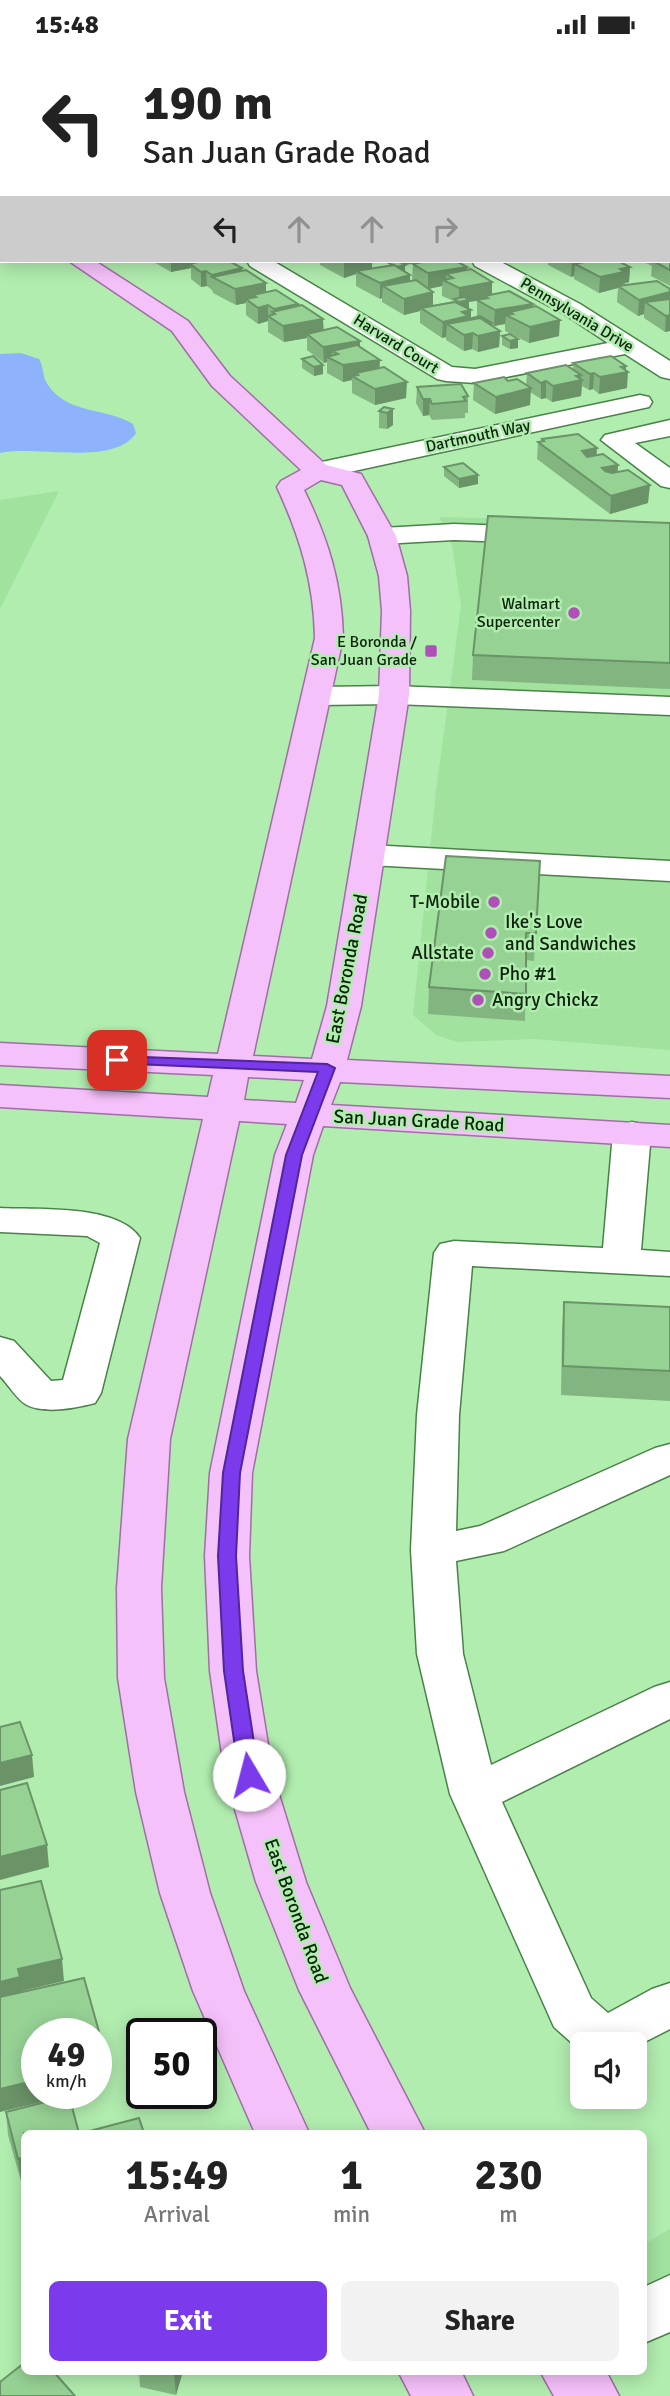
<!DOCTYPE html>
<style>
body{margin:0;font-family:Signika,sans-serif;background:#f2f2f2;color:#222;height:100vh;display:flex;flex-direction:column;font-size:26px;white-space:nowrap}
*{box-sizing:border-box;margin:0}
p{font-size:23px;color:#767676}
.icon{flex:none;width:38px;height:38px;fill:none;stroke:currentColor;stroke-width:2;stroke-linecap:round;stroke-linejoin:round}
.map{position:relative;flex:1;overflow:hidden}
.panel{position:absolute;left:21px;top:2081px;width:626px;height:245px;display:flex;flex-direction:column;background:#fff;border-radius:10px;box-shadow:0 4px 18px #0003}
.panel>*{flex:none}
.guide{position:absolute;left:0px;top:0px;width:670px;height:214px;box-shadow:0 4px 18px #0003;background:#fff;color:#222;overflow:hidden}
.fabs{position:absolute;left:570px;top:1983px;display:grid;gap:14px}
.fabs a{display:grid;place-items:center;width:77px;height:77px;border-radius:10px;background:#fff;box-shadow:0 4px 18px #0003;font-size:35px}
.speed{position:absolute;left:21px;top:1969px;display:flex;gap:14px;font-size:35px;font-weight:700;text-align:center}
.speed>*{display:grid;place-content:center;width:91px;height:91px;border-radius:50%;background:#fff;box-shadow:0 4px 18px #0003;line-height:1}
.speed small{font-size:18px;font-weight:400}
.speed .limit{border:4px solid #111;border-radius:10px;background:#fff;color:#111}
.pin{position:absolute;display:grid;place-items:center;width:60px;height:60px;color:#fff;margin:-30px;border-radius:14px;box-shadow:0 4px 10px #0006}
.me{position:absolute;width:77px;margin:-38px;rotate:352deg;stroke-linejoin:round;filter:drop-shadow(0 0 5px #0008)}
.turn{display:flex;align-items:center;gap:24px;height:147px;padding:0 28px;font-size:32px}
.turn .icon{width:91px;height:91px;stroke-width:2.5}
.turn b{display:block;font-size:49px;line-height:60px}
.lanes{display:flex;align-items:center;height:66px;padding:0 28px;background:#0003;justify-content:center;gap:35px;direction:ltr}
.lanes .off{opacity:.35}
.eta{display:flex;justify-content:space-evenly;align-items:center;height:119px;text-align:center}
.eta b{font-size:42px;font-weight:700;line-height:49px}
.primary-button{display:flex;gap:14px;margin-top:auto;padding:14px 28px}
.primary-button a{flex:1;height:80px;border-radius:10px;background:#7c3aed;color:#fff;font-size:28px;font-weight:700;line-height:80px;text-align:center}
.primary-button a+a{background:#f2f2f2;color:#222}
.status{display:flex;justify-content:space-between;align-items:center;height:49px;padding:0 35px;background:#fff;direction:ltr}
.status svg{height:19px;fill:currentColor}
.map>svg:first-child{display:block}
.built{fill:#a1e29f}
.water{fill:#8eb3fc}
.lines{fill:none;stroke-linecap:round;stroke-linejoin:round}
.minor-casing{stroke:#498149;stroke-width:3}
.major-casing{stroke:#9f6ea5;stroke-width:3}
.minor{fill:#fff;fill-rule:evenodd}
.major{fill:#f5c1fa;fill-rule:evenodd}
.wall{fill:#82b580;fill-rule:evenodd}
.shaded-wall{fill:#6a9368}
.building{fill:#97d295;stroke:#6a9368;stroke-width:2}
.route{fill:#7c3aed;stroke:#51269a;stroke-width:2}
.poi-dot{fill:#af50b9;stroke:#b1edaf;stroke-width:2.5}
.labels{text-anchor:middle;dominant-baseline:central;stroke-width:5;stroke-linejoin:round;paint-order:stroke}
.far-street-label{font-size:16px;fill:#0c230c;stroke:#b1edaf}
.far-poi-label{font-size:16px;fill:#0c230c;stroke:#b1edaf;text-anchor:end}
.poi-label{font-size:19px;fill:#0c230c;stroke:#b1edaf;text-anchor:start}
.street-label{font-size:19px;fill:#0c230c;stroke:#b1edaf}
</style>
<div class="status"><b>15:48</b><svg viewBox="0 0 49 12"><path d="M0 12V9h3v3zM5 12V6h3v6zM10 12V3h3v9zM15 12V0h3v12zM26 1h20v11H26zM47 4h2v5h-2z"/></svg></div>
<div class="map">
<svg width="670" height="2347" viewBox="0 0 670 2347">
<rect width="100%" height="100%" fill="#b1edaf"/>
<g class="built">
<polygon points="59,442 0,560 0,451"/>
<polygon points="439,468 670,474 670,1001 533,990 457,993 436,986 413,966 436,742 461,557 452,496"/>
<polygon points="670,2180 670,2270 644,2238 644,2195"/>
</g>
<path class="water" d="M21,304L39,310C44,318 42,328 48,336C68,366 106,358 133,375L136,384C114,418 36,396 0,404V305Z"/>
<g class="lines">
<defs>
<g id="minor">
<polygon points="167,0 194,0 166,2"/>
<polygon points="266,0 286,0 287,2 267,2"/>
<rect x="668" y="2" width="2" height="12"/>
<polygon points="0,48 2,49 2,61 0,60"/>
<rect x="668" y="79" width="2" height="12"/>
<rect x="668" y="168" width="2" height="14"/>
<polygon points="247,212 273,212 452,318 475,320 608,294 564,265 475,217 472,212 499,212 580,255 670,312 670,330 661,328 625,305 475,334 446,332 437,330 250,217"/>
<polygon points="640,346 649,348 652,353 649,358 317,430 308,428 304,422 308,416 317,414"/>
<polygon points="670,371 670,387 635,394 670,419 670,439 661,437 601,391 605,386"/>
<polygon points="454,475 539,478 549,480 553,486 549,492 539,494 454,491 382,495 372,493 368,487 372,481 382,479"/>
<polygon points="394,637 670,648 670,666 394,655 318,656 308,653 303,647 308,641 318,638"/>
<polygon points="369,796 670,812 670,832 369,816 358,813 353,806 358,799"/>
<polygon points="632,1073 645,1076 651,1084 641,1201 670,1203 670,1227 472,1217 459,1366 456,1482 480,1477 655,1399 670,1395 670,1426 504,1502 456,1512 463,1605 491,1716 654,1638 670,1633 670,1670 502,1753 591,1949 608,1964 652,1940 670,1934 670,1980 635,1998 635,1995 583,1995 583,2004 554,1978 450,1745 417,1605 411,1501 417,1366 434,1204 440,1195 454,1192 603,1199 613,1084 619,1076"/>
<path d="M0,1159C38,1161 118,1155 140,1189L101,1344L95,1354C76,1359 45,1365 27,1356C17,1351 8,1335 0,1327V1288L14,1292L51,1332L63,1331L100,1194L87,1187L0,1183Z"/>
<polygon points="670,2226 670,2283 644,2294 644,2238"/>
</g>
<g id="major">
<rect x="0" y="154" width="2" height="13"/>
<path d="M69,212H95L188,272L230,327L326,416L361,425L396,487L407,527L410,562L409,646L361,957L347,1011L670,1027V1049L340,1033L331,1056L670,1076V1098L323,1077L313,1106L252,1424L249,1507L256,1622L273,1726L306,1833L350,1939L425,2084H371L299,1941L256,1833L225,1726L210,1622L205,1507L210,1424L275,1106L287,1075L239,1072L170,1390L161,1539L164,1629L184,1743L210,1844L244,1942L309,2084H255L193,1942L160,1844L136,1743L118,1629L117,1539L128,1390L203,1070L0,1058V1036L208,1048L213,1026L0,1016V994L218,1005L315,589C314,533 300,488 277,438L281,432L301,421L212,337L172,282ZM321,431L342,436L368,487L379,527L382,562L379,646L327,957L312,1010L253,1007L343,589C342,534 328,490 304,441ZM248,1028L304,1031L296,1054L244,1051Z"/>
<polygon points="398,2322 461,2322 473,2347 411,2347"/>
<polygon points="540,2322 606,2322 619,2347 554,2347"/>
</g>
</defs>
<use href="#minor" class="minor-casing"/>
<use href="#major" class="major-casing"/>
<use href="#minor" class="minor"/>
<use href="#major" class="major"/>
</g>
<g class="wall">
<polygon points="0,0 16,2 2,2 2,25 0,24"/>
<polygon points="45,0 79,0 79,2 81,2 45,2"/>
<polygon points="321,0 376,0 379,2 321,2"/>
<rect x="466" y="0" width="119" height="2"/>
<rect x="668" y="10" width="2" height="24"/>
<polygon points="0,71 2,72 2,110 0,109"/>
<polygon points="670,187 670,237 651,227 652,217 642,212 668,212"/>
<polygon points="152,212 229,212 242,219 242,222 266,234 266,243 298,257 324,281 360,297 406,349 375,356 352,344 352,331 343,333 327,324 327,313 324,314 307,301 307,289 284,293 268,283 268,272 258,275 246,266 246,254 236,256 213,244 212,241 207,237 201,238 191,230 191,219 171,223"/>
<path d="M318,212H372V220L389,217V214L392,213L389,212H456L467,221L492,245L533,255V258L559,287L529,294L505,282V275L494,277L492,276L500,282L499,298L478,303L472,300L464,302L446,291V288L442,289L420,274V262L404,266L382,253V249L380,250L356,237V225L344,229L320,216V213ZM420,213L413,215L412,230L414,232H410V226L405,222V216ZM442,237V247L454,252L433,256L428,240ZM477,252V267L478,268L472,269L471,271L469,260V253Z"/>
<polygon points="548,212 618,212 630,218 629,233 623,235 623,236 670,240 670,282 665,283 644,269 644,265 638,267 617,253 618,239 599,244 574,230 574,227 571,228 548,216"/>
<polygon points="510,285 518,299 510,300 502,296 502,287"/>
<polygon points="302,310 323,325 314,327 302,319"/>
<polygon points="573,314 626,321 627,339 599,345 593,340 589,341 582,337 581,347 552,353 546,349 541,350 530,343 530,356 495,365 473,351 474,334 508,332 526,336 527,324 573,320"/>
<polygon points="417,338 468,347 468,364 465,364 465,369 432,371 429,366 423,367 416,354"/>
<polygon points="393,360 393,376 387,380 379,379 379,362"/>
<polygon points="542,390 597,406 618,416 617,423 648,454 610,465 537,410 538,393 541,393"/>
<polygon points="444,418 478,426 478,435 459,439 444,427"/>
<polygon points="670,474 670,640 472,631 473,606"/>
<polygon points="540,812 534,912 526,911 525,972 428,965 429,938"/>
<polygon points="564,1253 670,1258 670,1352 561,1346 562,1282"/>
<polygon points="6,2063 24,2084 24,2131 21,2132 8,2086"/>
<polygon points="139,2322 183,2322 176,2346 140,2338"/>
</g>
<g class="shaded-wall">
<rect x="334" y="0" width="35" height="2"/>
<polygon points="559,0 585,0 585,2 558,2"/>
<polygon points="605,0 620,0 605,2"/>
<rect x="668" y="55" width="2" height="14"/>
<rect x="668" y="130" width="2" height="15"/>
<polygon points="171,212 202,212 190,215 191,219 171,223"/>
<polygon points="350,212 372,212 372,221 356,222 356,225 344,229 344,214"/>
<polygon points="400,212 420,212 420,213 405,216 405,224 396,218 400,217"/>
<polygon points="575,212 600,212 575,215 574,227 571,228 572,213"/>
<polygon points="467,218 467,234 446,225 446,233 443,231 442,237 428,240 428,224"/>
<polygon points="630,218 629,233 623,235 623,238 618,237 618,239 599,244 600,228 620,220"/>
<polygon points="242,219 243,234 212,228 212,226"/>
<polygon points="206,222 207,237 201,238 201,223"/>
<polygon points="410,226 410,241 383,237 382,249 380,250 380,234"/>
<polygon points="492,233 492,249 485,247 484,250 469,253 469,260 459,262 459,239"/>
<polygon points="266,234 266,249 253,246 253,252 246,250 246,254 236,256 235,240"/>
<polygon points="433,243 433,259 421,259 420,262 404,266 404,250"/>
<polygon points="670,243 670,258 645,253 644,265 638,267 639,251"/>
<polygon points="298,255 298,270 275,271 274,260"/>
<polygon points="533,255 532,271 510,263 510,269 506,266 505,275 494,277 495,261"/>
<polygon points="268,256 268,272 258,275 258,259"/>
<polygon points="471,261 471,277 447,275 446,288 442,289 443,273 462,263"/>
<polygon points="670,266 670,282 665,283 666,267"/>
<polygon points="323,270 324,286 307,285 307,289 284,293 283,277"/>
<polygon points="560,271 559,287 529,294 530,278"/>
<polygon points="500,282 499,298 478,303 478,287"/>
<polygon points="473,284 472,300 464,302 464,286"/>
<polygon points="518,290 518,299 510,300 510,292"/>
<polygon points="360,292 360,308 332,302 332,311 327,308 327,313 324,314 323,298"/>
<polygon points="380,311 379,327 356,324 356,330 352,327 352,331 343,333 343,316"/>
<polygon points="323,316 323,325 314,327 314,318"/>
<polygon points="626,317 626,323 628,323 627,339 599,345 600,328 621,318"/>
<polygon points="594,324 593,340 589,341 590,325"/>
<polygon points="581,326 581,331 582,331 581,347 552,353 553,337 576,327"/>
<polygon points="546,332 546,349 541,350 541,334"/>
<polygon points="407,333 406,349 375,356 375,340"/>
<polygon points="531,339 530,356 495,365 496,348"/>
<polygon points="423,350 430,350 429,366 423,367"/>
<polygon points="393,360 393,376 387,380 387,364"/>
<polygon points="597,399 596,416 581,419 582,402"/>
<polygon points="618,416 617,433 602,419"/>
<polygon points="478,426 478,435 459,439 459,430"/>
<polygon points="650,436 648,454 610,465 611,447"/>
<polygon points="32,1706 34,1728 0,1737 0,1714"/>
<polygon points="47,1796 49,1818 0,1831 0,1808"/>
<polygon points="62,1910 64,1932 22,1942 23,1950 0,1956 0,1933 18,1920"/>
<polygon points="103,1997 104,2019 96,2021 96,1999"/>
<polygon points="37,2031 37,2044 79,2044 0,2063 0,2040"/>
<polygon points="24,2108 24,2131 21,2132 18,2110"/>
<polygon points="175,2322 183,2322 176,2346 174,2324"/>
</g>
<g class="building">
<polygon points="0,0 15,0 16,1 2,2 2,4 0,4"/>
<polygon points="214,0 248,0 249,1 217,2"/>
<polygon points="376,0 379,2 348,2 370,0"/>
<polygon points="383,0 419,0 421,2 385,2"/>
<polygon points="426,0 463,0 465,2 428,2"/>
<polygon points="472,0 510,0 513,2 475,2"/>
<polygon points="516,0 535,0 520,2"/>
<rect x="668" y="10" width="2" height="10"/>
<rect x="668" y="43" width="2" height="12"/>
<rect x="0" y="76" width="2" height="16"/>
<polygon points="670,97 670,111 668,111 668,98"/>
<rect x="668" y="119" width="2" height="11"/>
<polygon points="669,186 670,187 670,203 668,203"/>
<polygon points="668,208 670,208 670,221 653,212 668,212"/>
<polygon points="201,212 229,212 242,219 212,226 206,222 201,223 190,215"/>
<polygon points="398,212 405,216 397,218 389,214"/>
<polygon points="422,212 456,212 467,218 428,224 413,215 423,213"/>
<polygon points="588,212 618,212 630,218 620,220 624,223 600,228 575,215"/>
<polygon points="394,216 410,226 380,234 356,222"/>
<polygon points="471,220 492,233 459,239 443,231 453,229 446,225"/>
<polygon points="246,221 266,234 235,240 212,228"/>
<polygon points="416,231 433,243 404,250 383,237"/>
<polygon points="657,232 670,240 670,243 639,251 618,237"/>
<polygon points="276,241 298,255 274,260 268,256 258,259 246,250 256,248 253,246"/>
<polygon points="509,242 533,255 495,261 477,251 488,249 485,247"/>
<polygon points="464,248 469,251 459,253 454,250"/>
<polygon points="670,250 670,266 666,267 645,253"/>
<polygon points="455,253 471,261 462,263 468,267 443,273 421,259"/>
<polygon points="302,256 323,270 283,277 268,267 275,265 272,263"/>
<polygon points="536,257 560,271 530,278 506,266 513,265 510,263"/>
<polygon points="480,267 492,274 490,275 480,269 473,270 472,269"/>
<polygon points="480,269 500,282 478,287 473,284 464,286 447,275"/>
<polygon points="337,278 360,292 323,298 307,285"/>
<polygon points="510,285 518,290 510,292 502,287"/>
<polygon points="357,296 380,311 343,316 327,308 338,305 332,302"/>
<polygon points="313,307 323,316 314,318 302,310"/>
<polygon points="611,307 626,317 621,318 628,323 600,328 594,324 590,325 573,314"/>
<polygon points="566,316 581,326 576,327 582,331 553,337 546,332 541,334 527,324"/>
<polygon points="384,318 407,333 375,340 352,327 358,326 356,324"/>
<polygon points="504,328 508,332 517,330 531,339 496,348 474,334"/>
<polygon points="461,335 468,347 463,348 466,352 432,355 430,350 423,350 417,338"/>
<polygon points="384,358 393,360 387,364 379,362"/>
<polygon points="578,385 597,399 582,402 587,408 603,405 618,416 602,419 605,422 612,424 628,421 650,436 611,447 538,393 544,392 542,390"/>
<polygon points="463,414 478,426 459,430 444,418"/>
<polygon points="488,467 670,474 670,614 473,606"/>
<polygon points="446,807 540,812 536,884 526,884 526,945 429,938"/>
<polygon points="564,1253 670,1258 670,1322 563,1317"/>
<polygon points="20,1673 32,1706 0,1714 0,1678"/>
<polygon points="27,1734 47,1796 0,1808 0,1741"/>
<polygon points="41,1832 62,1910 18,1920 20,1928 0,1933 0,1841"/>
<polygon points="84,1929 103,1997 96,1999 96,1984 37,1984 37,2031 0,2040 0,1948"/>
<polygon points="69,2047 79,2084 24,2084 24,2108 18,2110 6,2063"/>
<polygon points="139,2069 144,2084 82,2084"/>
<polygon points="24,2314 24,2322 53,2322 75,2347 0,2347 0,2333"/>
</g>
<polygon class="route" points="117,1007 327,1015 335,1019 302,1106 240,1424 236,1507 243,1622 259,1726 256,1731 249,1733 242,1731 239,1726 224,1622 218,1507 223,1424 286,1106 318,1023 111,1014 109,1011"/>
<g class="poi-dot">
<circle cx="574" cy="564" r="7"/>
<rect x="424" y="595" width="14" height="14" rx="3.5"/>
<circle cx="494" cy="853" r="7"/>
<circle cx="491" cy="884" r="7"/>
<circle cx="488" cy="904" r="7"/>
<circle cx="485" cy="925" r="7"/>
<circle cx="478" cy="951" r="7"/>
</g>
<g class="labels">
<g class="far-street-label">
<text transform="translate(577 266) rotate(31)">Pennsylvania Drive</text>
<text transform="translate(396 295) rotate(32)">Harvard Court</text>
<text transform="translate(478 387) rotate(-12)">Dartmouth Way</text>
</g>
<g class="far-poi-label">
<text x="560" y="555">Walmart<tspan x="560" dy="18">Supercenter</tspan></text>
<text x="417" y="593">E Boronda /<tspan x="417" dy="18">San Juan Grade</tspan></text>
</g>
<g class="poi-label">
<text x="480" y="853" text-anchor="end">T-Mobile</text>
<text x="505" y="873">Ike's Love<tspan x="505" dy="22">and Sandwiches</tspan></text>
<text x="474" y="904" text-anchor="end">Allstate</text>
<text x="499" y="925">Pho #1</text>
<text x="492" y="951">Angry Chickz</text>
</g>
<g class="street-label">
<text transform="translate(347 920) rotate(-79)">East Boronda Road</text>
<text transform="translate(419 1072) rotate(3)">San Juan Grade Road</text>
<text transform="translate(296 1862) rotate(70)">East Boronda Road</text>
</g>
</g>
</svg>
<div class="fabs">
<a><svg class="icon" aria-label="sound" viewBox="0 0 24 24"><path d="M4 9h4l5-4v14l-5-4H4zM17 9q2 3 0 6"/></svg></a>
</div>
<div class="speed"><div>49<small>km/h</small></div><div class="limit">50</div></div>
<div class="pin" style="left:117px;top:1011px;background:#d93025"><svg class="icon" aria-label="arrive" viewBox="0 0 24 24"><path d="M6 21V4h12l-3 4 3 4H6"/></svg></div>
<svg class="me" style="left:249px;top:1726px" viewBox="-20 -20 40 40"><circle r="19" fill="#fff"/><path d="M0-13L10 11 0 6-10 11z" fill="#7c3aed"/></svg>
<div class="guide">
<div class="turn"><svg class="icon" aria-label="left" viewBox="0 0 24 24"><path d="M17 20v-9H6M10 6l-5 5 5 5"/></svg><div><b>190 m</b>San Juan Grade Road</div></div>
<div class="lanes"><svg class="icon" aria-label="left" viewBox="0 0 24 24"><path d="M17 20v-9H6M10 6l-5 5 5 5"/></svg><svg class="icon off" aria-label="ahead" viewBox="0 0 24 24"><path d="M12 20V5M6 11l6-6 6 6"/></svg><svg class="icon off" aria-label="ahead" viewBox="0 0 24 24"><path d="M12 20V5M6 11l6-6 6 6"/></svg><svg class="icon off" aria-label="right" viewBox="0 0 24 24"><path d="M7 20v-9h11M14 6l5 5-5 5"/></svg></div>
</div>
<section class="panel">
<div class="eta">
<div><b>15:49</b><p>Arrival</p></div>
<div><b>1</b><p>min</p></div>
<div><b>230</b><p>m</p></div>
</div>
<div class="primary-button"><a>Exit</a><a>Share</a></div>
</section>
</div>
